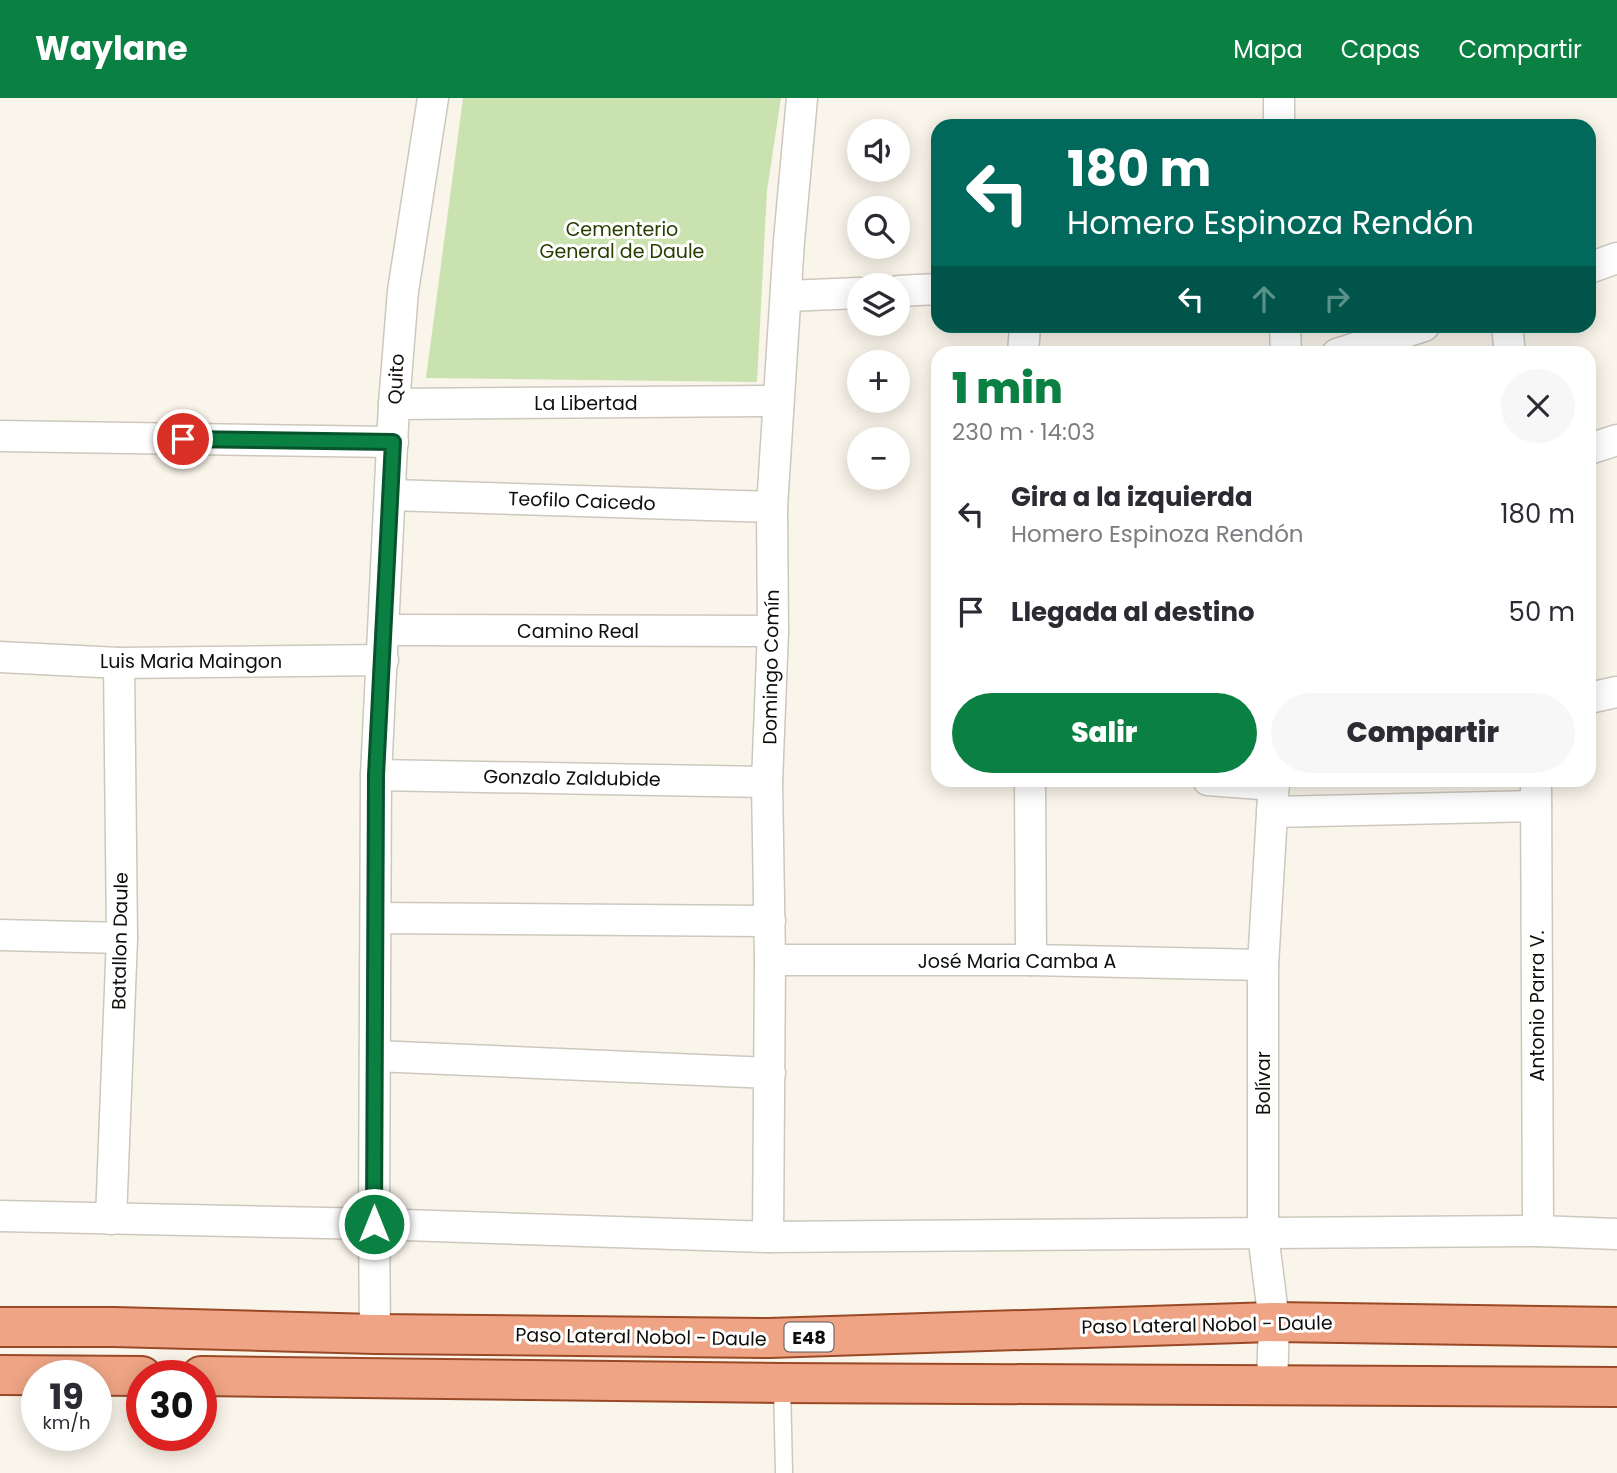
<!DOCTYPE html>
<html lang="es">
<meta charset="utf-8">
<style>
body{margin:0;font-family:Poppins,sans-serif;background:#f7f7f7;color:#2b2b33;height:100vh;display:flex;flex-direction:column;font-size:26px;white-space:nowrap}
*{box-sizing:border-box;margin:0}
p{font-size:23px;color:#7c7c81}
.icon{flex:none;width:38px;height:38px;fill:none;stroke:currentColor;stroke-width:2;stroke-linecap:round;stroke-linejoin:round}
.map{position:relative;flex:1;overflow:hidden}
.details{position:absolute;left:931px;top:248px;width:665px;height:441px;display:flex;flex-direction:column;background:#fff;border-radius:21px;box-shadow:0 4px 18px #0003}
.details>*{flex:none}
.hud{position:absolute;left:931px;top:21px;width:665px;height:214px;border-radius:21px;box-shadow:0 4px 18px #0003;background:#00695c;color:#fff;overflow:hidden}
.tools{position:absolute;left:847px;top:21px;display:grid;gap:14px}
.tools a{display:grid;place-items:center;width:63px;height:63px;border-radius:50%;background:#fff;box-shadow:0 4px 18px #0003;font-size:35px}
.speed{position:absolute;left:21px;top:1262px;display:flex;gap:14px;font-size:35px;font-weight:700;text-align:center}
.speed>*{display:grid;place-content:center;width:91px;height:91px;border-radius:50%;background:#fff;box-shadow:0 4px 18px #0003;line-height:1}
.speed small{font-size:18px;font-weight:400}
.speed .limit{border:10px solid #d22;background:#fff;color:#111}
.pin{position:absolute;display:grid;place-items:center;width:60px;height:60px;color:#fff;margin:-30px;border:4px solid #fff;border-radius:50%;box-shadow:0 2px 7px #0007}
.me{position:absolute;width:77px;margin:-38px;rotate:0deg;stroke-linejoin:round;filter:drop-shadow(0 0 5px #0008)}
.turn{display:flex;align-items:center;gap:24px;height:147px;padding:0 21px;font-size:32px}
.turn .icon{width:91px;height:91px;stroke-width:2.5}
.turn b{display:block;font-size:49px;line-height:60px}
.lanes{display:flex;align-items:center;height:66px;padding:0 21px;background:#0003;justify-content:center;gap:35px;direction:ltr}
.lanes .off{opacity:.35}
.round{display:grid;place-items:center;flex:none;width:74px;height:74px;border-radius:37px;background:#f7f7f7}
.head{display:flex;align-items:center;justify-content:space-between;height:119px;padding:0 21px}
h1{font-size:42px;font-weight:800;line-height:52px;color:#0b8043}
.button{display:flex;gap:14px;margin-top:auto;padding:14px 21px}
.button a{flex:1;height:80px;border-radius:42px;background:#0b8043;color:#fff;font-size:28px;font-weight:800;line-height:80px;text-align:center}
.button a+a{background:#f7f7f7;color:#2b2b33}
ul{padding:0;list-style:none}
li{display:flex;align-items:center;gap:21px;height:98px;padding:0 21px}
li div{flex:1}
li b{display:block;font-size:26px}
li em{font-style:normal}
header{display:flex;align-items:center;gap:42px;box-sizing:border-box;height:98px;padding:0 35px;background:#0b8043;color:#fff}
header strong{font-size:33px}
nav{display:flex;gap:38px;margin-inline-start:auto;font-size:24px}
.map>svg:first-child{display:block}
.green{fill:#cae2af}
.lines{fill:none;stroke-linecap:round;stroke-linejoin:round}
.service-casing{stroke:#cdc8be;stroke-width:19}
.minor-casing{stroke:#cdc8be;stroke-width:33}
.primary-casing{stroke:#9a4926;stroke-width:42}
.service{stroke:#fff;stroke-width:16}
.minor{stroke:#fff;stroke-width:30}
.primary{stroke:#efa585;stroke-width:38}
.route-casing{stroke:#07532c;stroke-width:18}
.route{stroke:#0b8043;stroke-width:12}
.labels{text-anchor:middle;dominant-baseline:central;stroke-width:6;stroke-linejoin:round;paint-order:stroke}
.shield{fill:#fff;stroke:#585654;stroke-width:2}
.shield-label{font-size:18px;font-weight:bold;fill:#100e0b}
.park-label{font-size:19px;fill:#283d00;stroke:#fff}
.street-label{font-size:19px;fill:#100e0b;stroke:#fff}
</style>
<header>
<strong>Waylane</strong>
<nav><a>Mapa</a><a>Capas</a><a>Compartir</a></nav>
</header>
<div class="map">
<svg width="1617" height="1375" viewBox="0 0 1617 1375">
<rect width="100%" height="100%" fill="#faf5ea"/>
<polygon class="green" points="463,0 781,0 767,93 757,284 426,280"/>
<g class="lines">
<defs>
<polyline id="service" points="782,1285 784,1375"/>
<g id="minor">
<polyline points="1279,0 1279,28"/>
<polyline points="1589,170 1617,160"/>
<polyline points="898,193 938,191"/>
<polyline points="787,198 859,195"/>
<polyline points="1285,228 1286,256"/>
<polyline points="1507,228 1510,256"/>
<polyline points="1023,256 1025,228"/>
<polyline points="1337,256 1424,228"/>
<polyline points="394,306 778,303"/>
<polyline points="0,338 393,344"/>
<polyline points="1589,351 1617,342"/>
<polyline points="391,397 772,409"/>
<polyline points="384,532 773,533"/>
<polyline points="0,559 119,565 383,562"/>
<polyline points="1589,600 1617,594"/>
<polyline points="376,677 767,684"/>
<polyline points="1030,682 1031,862"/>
<polyline points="1208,682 1274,687"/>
<polyline points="1536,682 1538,1133"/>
<polyline points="1272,714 1536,708"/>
<polyline points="376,820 770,823"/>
<polyline points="0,837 122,840"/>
<polyline points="770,862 1031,862 1263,867"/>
<polyline points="375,958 770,975"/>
<polyline points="0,1118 374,1126 768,1139 1538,1133 1617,1136"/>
<polyline points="111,1121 122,840 119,565"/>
<polyline points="768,1139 770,862 767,684 773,533 772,409 789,143 802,0"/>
<polyline points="375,1236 374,1126 376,677 394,306 403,193 433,0"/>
<polyline points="1272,1287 1274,1224 1263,1136 1263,867 1274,682"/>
</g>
<g id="primary">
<polyline points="0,1229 114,1229 375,1236 769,1240 1274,1224 1617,1229"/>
<polyline points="0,1277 142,1278"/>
<polyline points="201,1278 782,1285 1617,1289"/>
</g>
</defs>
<use href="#service" class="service-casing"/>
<use href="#minor" class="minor-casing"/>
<use href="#primary" class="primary-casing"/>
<use href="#service" class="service"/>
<use href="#minor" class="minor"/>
<use href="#primary" class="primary"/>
</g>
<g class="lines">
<defs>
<polyline id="route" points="183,341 393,344 376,677 374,1126"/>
</defs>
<use href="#route" class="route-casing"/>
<use href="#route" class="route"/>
</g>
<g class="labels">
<rect class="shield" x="784.5" y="1224.5" width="49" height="29" rx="5"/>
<g class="shield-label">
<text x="809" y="1239">E48</text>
</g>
<g class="park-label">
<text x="622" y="131">Cementerio<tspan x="622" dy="22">General de Daule</tspan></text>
</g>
<g class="street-label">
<text transform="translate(396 281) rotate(-87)">Quito</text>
<text x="586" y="305">La Libertad</text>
<text transform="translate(582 403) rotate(2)">Teofilo Caicedo</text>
<text x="578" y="533">Camino Real</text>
<text x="191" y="563">Luis Maria Maingon</text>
<text transform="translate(771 569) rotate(-89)">Domingo Comín</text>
<text transform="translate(572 680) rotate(1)">Gonzalo Zaldubide</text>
<text transform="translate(120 843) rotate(-89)">Batallon Daule</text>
<text x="1017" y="863">José Maria Camba A</text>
<text transform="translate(1537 908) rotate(-90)">Antonio Parra V.</text>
<text transform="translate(1263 985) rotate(-90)">Bolívar</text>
<text transform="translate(1207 1227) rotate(-1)">Paso Lateral Nobol - Daule</text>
<text transform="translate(641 1239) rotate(1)">Paso Lateral Nobol - Daule</text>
</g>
</g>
</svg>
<div class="tools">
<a><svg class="icon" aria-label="sound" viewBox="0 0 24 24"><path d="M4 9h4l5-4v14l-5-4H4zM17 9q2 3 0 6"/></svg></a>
<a><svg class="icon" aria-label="search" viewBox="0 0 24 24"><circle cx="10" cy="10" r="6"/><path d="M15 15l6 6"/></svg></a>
<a><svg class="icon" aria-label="layers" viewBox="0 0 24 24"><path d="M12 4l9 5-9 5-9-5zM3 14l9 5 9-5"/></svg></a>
<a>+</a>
<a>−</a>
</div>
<div class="speed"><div>19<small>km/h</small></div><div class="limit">30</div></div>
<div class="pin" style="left:183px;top:341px;background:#d93025"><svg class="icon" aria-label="arrive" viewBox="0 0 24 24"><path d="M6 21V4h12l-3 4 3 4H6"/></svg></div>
<svg class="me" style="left:374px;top:1126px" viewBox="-20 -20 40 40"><circle r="17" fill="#0b8043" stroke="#fff" stroke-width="3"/><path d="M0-11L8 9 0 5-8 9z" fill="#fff"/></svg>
<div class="hud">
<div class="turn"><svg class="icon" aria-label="left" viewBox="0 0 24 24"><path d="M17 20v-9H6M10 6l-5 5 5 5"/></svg><div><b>180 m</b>Homero Espinoza Rendón</div></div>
<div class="lanes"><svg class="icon" aria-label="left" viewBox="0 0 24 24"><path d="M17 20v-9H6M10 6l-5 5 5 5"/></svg><svg class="icon off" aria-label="ahead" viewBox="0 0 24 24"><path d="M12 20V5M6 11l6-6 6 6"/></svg><svg class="icon off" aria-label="right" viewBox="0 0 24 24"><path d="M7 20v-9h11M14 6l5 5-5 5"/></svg></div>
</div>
<section class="details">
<div class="head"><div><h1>1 min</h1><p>230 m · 14:03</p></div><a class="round"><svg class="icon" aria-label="close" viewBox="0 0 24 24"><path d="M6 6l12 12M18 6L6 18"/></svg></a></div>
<ul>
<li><svg class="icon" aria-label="left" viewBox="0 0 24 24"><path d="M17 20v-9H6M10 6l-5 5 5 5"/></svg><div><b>Gira a la izquierda</b><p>Homero Espinoza Rendón</p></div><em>180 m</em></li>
<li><svg class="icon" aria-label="arrive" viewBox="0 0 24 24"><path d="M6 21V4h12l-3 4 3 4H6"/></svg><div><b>Llegada al destino</b></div><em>50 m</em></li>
</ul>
<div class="button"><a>Salir</a><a>Compartir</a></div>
</section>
</div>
